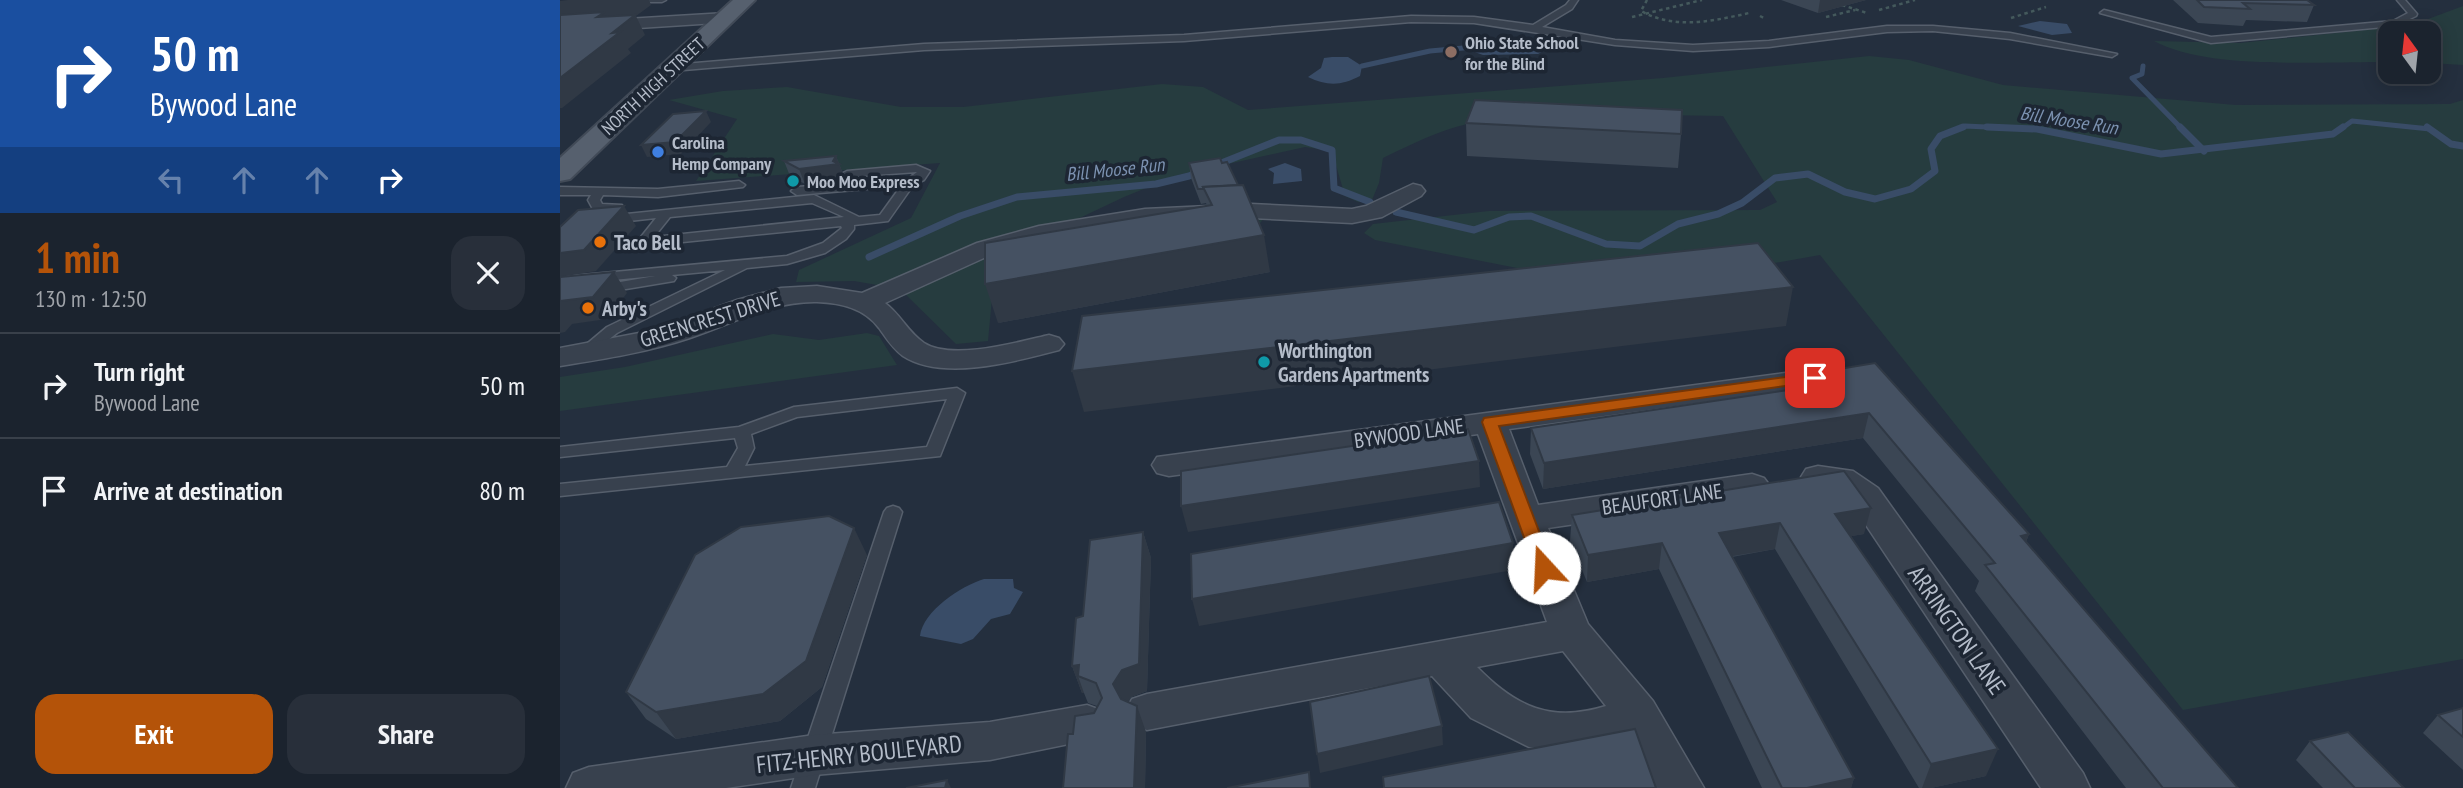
<!DOCTYPE html>
<meta charset="utf-8">
<style>
body{margin:0;font-family:"PT Sans Narrow",sans-serif;background:#282f3a;color:#f1f3f6;height:100vh;display:flex;flex-direction:column;font-size:26px;white-space:nowrap}
*{box-sizing:border-box;margin:0}
p{font-size:23px;color:#a0a4aa}
.icon{flex:none;width:38px;height:38px;fill:none;stroke:currentColor;stroke-width:2;stroke-linecap:round;stroke-linejoin:round}
.map{position:relative;flex:1;overflow:hidden}
.details{display:flex;flex-direction:column;background:#1b232e;width:560px}
.details>*{flex:none}
.banner{background:#1a4fa0;color:#fff;overflow:hidden}
.needle{width:46px;rotate:345deg}
.tools{position:absolute;left:1818px;top:21px;display:grid;gap:14px}
.tools a{display:grid;place-items:center;width:63px;height:63px;border-radius:14px;background:#1b232e;box-shadow:0 4px 18px #0003,0 0 0 2px #39404a;font-size:35px}
.pin{position:absolute;display:grid;place-items:center;width:60px;height:60px;color:#fff;margin:-30px;border-radius:14px;box-shadow:0 4px 10px #0006}
.me{position:absolute;width:77px;margin:-38px;rotate:340deg;stroke-linejoin:round;filter:drop-shadow(0 0 5px #0008)}
.turn{display:flex;align-items:center;gap:24px;height:147px;padding:0 35px;font-size:32px}
.turn .icon{width:91px;height:91px;stroke-width:2.5}
.turn b{display:block;font-size:49px;line-height:60px}
.lanes{display:flex;align-items:center;height:66px;padding:0 35px;background:#0003;justify-content:center;gap:35px;direction:ltr}
.lanes .off{opacity:.35}
.round{display:grid;place-items:center;flex:none;width:74px;height:74px;border-radius:21px;background:#282f3a}
.headline{display:flex;align-items:center;justify-content:space-between;height:119px;padding:0 35px}
h1{font-size:42px;font-weight:700;line-height:52px;color:#b45309}
.cta{display:flex;gap:14px;margin-top:auto;padding:14px 35px}
.cta a{flex:1;height:80px;border-radius:21px;background:#b45309;color:#fff;font-size:28px;font-weight:700;line-height:80px;text-align:center}
.cta a+a{background:#282f3a;color:#f1f3f6}
ul{padding:0;list-style:none}
li{display:flex;align-items:center;gap:21px;height:105px;padding:0 35px;border-top:2px solid #39404a}
li div{flex:1}
li b{display:block;font-size:26px}
li em{font-style:normal}
main{display:flex;flex:1;min-height:0}
.map>svg:first-child{display:block}
.green{fill:#263c3f}
.water{fill:#394c67}
.lines{fill:none;stroke-linecap:round;stroke-linejoin:round}
.stream-far1{stroke:#394c67;stroke-width:5}
.stream{stroke:#394c67;stroke-width:7}
.lane-casing{stroke:#565f6c;stroke-width:3}
.street-casing{stroke:#565f6c;stroke-width:3}
.primary-casing{stroke:#414a57;stroke-width:4}
.path{stroke:#44595c;stroke-width:2.5;stroke-dasharray:3.5 3.5;stroke-linecap:butt}
.lane{fill:#38414e;fill-rule:evenodd}
.street{fill:#38414e;fill-rule:evenodd}
.primary{fill:#56606e;fill-rule:evenodd}
.wall{fill:#3b4654}
.shaded-wall{fill:#303945}
.building{fill:#455162;stroke:#303945;stroke-width:2}
.route{fill:#b45309;stroke:#753606;stroke-width:2}
.education-dot{fill:#8d6e63;stroke:#1d2633;stroke-width:2.5}
.shop-dot{fill:#3f7fe0;stroke:#1d2633;stroke-width:2.5}
.culture-dot{fill:#0f9aa8;stroke:#1d2633;stroke-width:2.5}
.food-dot{fill:#e8710a;stroke:#1d2633;stroke-width:2.5}
.labels{text-anchor:middle;dominant-baseline:central;stroke-width:7;stroke-linejoin:round;paint-order:stroke}
.far-poi-label{font-size:18px;font-weight:bold;fill:#b4bcc9;stroke:#1d2633;text-anchor:start}
.far-street-label{font-size:18px;fill:#b4bcc9;stroke:#1d2633}
.far-water-label{font-size:19px;font-style:italic;fill:#7c92b1;stroke:#1d2633}
.poi-label{font-size:21px;font-weight:bold;fill:#b4bcc9;stroke:#1d2633;text-anchor:start}
.street-label{font-size:21px;fill:#b4bcc9;stroke:#1d2633}
.near-street-label{font-size:24px;fill:#b4bcc9;stroke:#1d2633}
</style>
<main>
<section class="details">
<div class="banner">
<div class="turn"><svg class="icon" aria-label="right" viewBox="0 0 24 24"><path d="M7 20v-9h11M14 6l5 5-5 5"/></svg><div><b>50 m</b>Bywood Lane</div></div>
<div class="lanes"><svg class="icon off" aria-label="left" viewBox="0 0 24 24"><path d="M17 20v-9H6M10 6l-5 5 5 5"/></svg><svg class="icon off" aria-label="ahead" viewBox="0 0 24 24"><path d="M12 20V5M6 11l6-6 6 6"/></svg><svg class="icon off" aria-label="ahead" viewBox="0 0 24 24"><path d="M12 20V5M6 11l6-6 6 6"/></svg><svg class="icon" aria-label="right" viewBox="0 0 24 24"><path d="M7 20v-9h11M14 6l5 5-5 5"/></svg></div>
</div>
<div class="headline"><div><h1>1 min</h1><p>130 m · 12:50</p></div><a class="round"><svg class="icon" aria-label="close" viewBox="0 0 24 24"><path d="M6 6l12 12M18 6L6 18"/></svg></a></div>
<ul>
<li><svg class="icon" aria-label="right" viewBox="0 0 24 24"><path d="M7 20v-9h11M14 6l5 5-5 5"/></svg><div><b>Turn right</b><p>Bywood Lane</p></div><em>50 m</em></li>
<li><svg class="icon" aria-label="arrive" viewBox="0 0 24 24"><path d="M6 21V4h12l-3 4 3 4H6"/></svg><div><b>Arrive at destination</b></div><em>80 m</em></li>
</ul>
<div class="cta"><a>Exit</a><a>Share</a></div>
</section>
<div class="map">
<svg width="1903" height="788" viewBox="0 0 1903 788">
<rect width="100%" height="100%" fill="#242f3e"/>
<g class="green">
<path d="M1903,6V65L1869,63V33H1830V62C1767,61 1648,71 1594,41L1680,43L1852,25Z"/>
<path d="M1309,56L1349,60L1443,85L1676,105L1890,104L1903,100V659L1623,710L1260,255L1198,266L997,276L815,240L804,233L813,224L929,211L1200,210L1217,202L1163,116C1083,116 985,107 907,124C877,131 850,145 823,158L819,183L812,200L798,202L785,196L773,155L767,150L745,147L618,175L564,197L469,242L684,216L704,218L698,226L434,277L428,341L396,344L340,289L294,281L236,282L239,270L351,218L380,163L136,181L177,119L109,100L163,91L227,87L341,107H403L602,84L643,87L688,110L1103,78Z"/>
<polygon points="307,333 319,336 337,365 0,411 0,377 65,367 213,334 259,340"/>
</g>
<g class="water">
<polygon points="1480,21 1507,24 1512,33 1492,35 1458,26"/>
<polygon points="940,38 963,41 984,51 978,54 923,55 903,48"/>
<path d="M772,57H788L802,66L800,76C781,86 767,86 748,77L761,68L764,58Z"/>
<polygon points="725,163 741,169 742,181 713,184 714,173 708,169"/>
<path d="M424,579H453L454,588L463,592L450,614L431,619L413,639L401,644L360,636C363,611 401,586 424,579Z"/>
</g>
<g class="lines">
<g class="stream-far1">
<polyline points="973,49 992,48 1008,40"/>
<polyline points="802,66 870,51 914,47"/>
<polyline points="1583,66 1582,74 1572,78 1622,129"/>
<polyline points="1398,129 1405,126 1469,129"/>
<polyline points="1781,129 1792,121 1870,129"/>
</g>
<g class="stream">
<polyline points="1427,127 1477,129 1601,154 1773,134 1783,127"/>
<polyline points="1620,127 1644,151"/>
<polyline points="1867,127 1891,144 1903,146"/>
<polyline points="836,212 914,230 949,217 971,216 1046,244 1080,246 1118,224 1158,214 1182,203 1215,178 1248,174 1285,192 1315,199 1351,189 1375,171 1371,149 1380,136 1403,127"/>
<polyline points="309,257 400,216 457,197 596,184 629,176 719,140 741,140 772,150 774,188 810,202"/>
</g>
<defs>
<g id="lane">
<polygon points="58,0 106,0 102,2 62,2"/>
<polygon points="1010,0 1018,0 1012,9 982,27 1055,40 1133,45 1209,41 1327,26 1373,26 1450,33 1557,54 1552,57 1450,39 1373,31 1327,32 1209,47 1133,51 1055,45 914,23 851,22 624,41 364,50 112,71 107,68 112,65 364,44 624,35 851,16 914,17 973,25 1006,5"/>
<polygon points="1837,0 1845,0 1857,14 1856,16 1835,26 1651,43 1540,13 1544,10 1651,37 1833,21 1848,13"/>
<path d="M356,165L370,171L364,180L354,184L328,221L294,225V229L286,239L265,253L227,264L187,268L57,333L28,356L23,357L16,353L47,327L165,270L112,275L116,278L114,281L42,293L35,289L37,286L95,276L0,285V277L227,256L263,243L282,228L281,226L83,246L77,242L96,218L51,223L47,222V216L254,195L299,217L320,215L341,186L237,195L231,191L237,187L348,179L357,172L287,177L281,174L287,171ZM252,203L284,217L94,237L110,217Z"/>
<polygon points="179,181 185,185 183,187 98,197 43,195 40,200 42,204 62,205 62,211 34,211 28,200 31,195 0,195 0,187 98,189"/>
<path d="M397,388L405,393L380,456L0,496V484L167,467L178,448L175,438L0,457V447L179,427L234,407ZM387,399L367,447L185,466L194,448L191,434L237,417Z"/>
<polygon points="333,506 339,508 342,512 255,788 231,788 324,512 327,508"/>
</g>
<g id="street">
<polygon points="166,13 172,14 175,18 172,22 0,33 0,23"/>
<path d="M853,184L861,186L865,191L861,196L822,217L792,223L691,218L585,223L481,241L435,253L325,303C340,314 348,332 364,343C392,361 458,342 489,335L499,338L504,344L499,350C457,361 383,382 343,356C333,349 326,338 319,328C304,308 281,303 257,302C211,301 173,324 130,338C88,352 44,359 0,366V348L95,330L177,300L221,288L257,286L302,293L417,243L479,226L585,209L691,204L792,209L806,206Z"/>
<path d="M1255,369L1266,371L1270,378L1266,385L949,429L978,505L1192,474L1204,478L1210,486L1204,494L1192,498L988,528L1028,624L1093,701L1144,788H1096L1067,736L1020,752L969,747L911,718L872,676L587,730L572,725L565,712L572,699L587,694L987,622L918,434L609,476L597,473L592,465L597,457ZM1003,651L1046,706C991,723 956,707 917,667Z"/>
<polygon points="1258,466 1293,471 1318,488 1523,773 1530,788 1481,788 1292,504 1272,490 1246,485 1241,477 1246,469"/>
<polygon points="527,705 543,711 549,724 543,737 430,760 254,775 166,788 6,788 13,773 29,767 254,735 430,722"/>
</g>
<polygon id="primary" points="173,0 195,0 10,179 0,181 0,158"/>
</defs>
<use href="#lane" class="lane-casing"/>
<use href="#street" class="street-casing"/>
<use href="#primary" class="primary-casing"/>
<g class="path">
<path d="M1087,0L1081,11C1115,30 1153,21 1189,13"/>
<polyline points="1282,5 1307,13"/>
<polyline points="1319,10 1355,0"/>
<polyline points="1200,16 1206,19"/>
<polyline points="1072,17 1142,0"/>
<polyline points="1266,17 1295,10"/>
<polyline points="1451,18 1486,7"/>
</g>
<use href="#lane" class="lane"/>
<use href="#street" class="street"/>
<use href="#primary" class="primary"/>
</g>
<g class="wall">
<polygon points="1221,0 1306,0 1258,13"/>
<polygon points="1613,0 1747,0 1754,5 1747,22 1686,20 1683,26 1638,23"/>
<polygon points="906,123 1121,134 1118,168 907,156"/>
<polygon points="276,156 285,179 245,184 230,176 224,161"/>
<polygon points="629,163 710,272 438,323 647,206 646,203 641,204 631,178"/>
<polygon points="1273,370 1469,534 1466,542 1678,788 1566,788 1415,591 1419,581 1303,438 983,489 970,454 971,428 1270,384"/>
<polygon points="1284,471 1304,534 1291,536 1426,776 1371,788 1359,788 1215,549 1172,557 1294,778 1291,788 1202,788 1099,569 1027,582 1010,541 1012,515"/>
<polygon points="583,532 591,558 587,691 571,697 568,702 586,732 585,788 503,788 513,734 534,713 537,706 528,703 524,693 522,693 512,666 523,616"/>
<polygon points="307,555 262,687 220,721 116,739 86,719 66,692"/>
<polygon points="1903,708 1903,770 1863,733 1878,715"/>
<polygon points="1750,741 1844,788 1763,788 1736,760"/>
</g>
<g class="shaded-wall">
<polygon points="8,0 89,0 91,5 76,16 85,35 68,49 71,53 2,108 0,108 0,1"/>
<polygon points="1260,0 1306,0 1258,13"/>
<polygon points="146,111 151,122 121,154 87,157 81,145"/>
<polygon points="276,156 285,179 245,184 239,169 273,161"/>
<polygon points="64,206 76,226 36,271 0,277 0,253"/>
<polygon points="704,235 710,272 438,323 425,284"/>
<polygon points="54,272 67,293 47,319 12,324 5,332 0,333 0,301"/>
<polygon points="1233,287 1226,326 524,412 512,371"/>
<polygon points="1309,413 1303,438 983,489 984,463"/>
<polygon points="919,461 920,487 628,532 621,506"/>
<polygon points="1311,508 1304,534 1269,540 1275,514"/>
<polygon points="1220,523 1215,549 1155,559 1159,533"/>
<polygon points="294,528 307,555 262,687 220,721 116,739 96,712"/>
<polygon points="583,532 591,558 587,691 571,697 563,711 553,684"/>
<polygon points="1469,534 1459,560 1461,536"/>
<polygon points="953,543 953,570 639,626 632,599"/>
<polygon points="1102,543 1099,569 1027,582 1028,555"/>
<polygon points="519,665 518,676 524,693 522,693 512,666"/>
<polygon points="577,706 586,732 585,788 574,788"/>
<polygon points="882,726 883,745 760,773 757,754"/>
<polygon points="1438,749 1426,776 1371,788 1362,788 1371,764"/>
<polygon points="1294,778 1291,788 1247,788"/>
<polygon points="387,780 391,788 385,788"/>
</g>
<g class="building">
<polygon points="1637,0 1747,0 1754,5 1683,3 1690,9 1644,7"/>
<polygon points="45,12 37,17 75,15 52,33 60,32 0,78 0,15"/>
<polygon points="915,100 1122,110 1121,134 906,123"/>
<polygon points="146,111 115,142 81,145 113,114"/>
<polygon points="276,156 273,161 279,164 239,169 224,161"/>
<polygon points="660,158 662,163 667,162 678,185 643,187 644,189 638,189 629,163"/>
<polygon points="683,185 704,235 425,284 425,243 652,205 643,187"/>
<polygon points="64,206 24,250 0,253 0,227 18,210"/>
<polygon points="1198,243 1233,287 512,371 522,316"/>
<polygon points="54,272 33,297 0,301 0,277"/>
<polygon points="1315,363 1469,534 1461,536 1678,788 1603,788 1425,565 1435,563 1309,413 984,463 971,428 1283,382 1273,370"/>
<polygon points="908,429 919,461 621,506 621,471"/>
<polygon points="1284,471 1311,508 1275,514 1438,749 1371,764 1220,523 1159,533 1294,778 1247,788 1222,788 1102,543 1028,555 1012,515"/>
<polygon points="939,502 953,543 632,599 631,554"/>
<polygon points="269,516 294,528 246,661 203,694 96,712 66,692 135,555 181,527"/>
<polygon points="583,532 579,664 562,670 553,684 561,699 577,706 574,788 503,788 508,734 513,734 515,716 534,713 542,698 536,683 518,676 519,665 512,666 516,618 523,616 530,540"/>
<polygon points="869,676 882,726 757,754 750,702"/>
<polygon points="1903,708 1903,737 1878,715"/>
<polygon points="1075,729 1096,788 824,788 823,777"/>
<polygon points="1788,732 1844,788 1795,788 1750,741"/>
<polygon points="749,772 750,788 667,788"/>
<polygon points="387,780 385,788 346,788"/>
</g>
<polygon class="route" points="1255,373 1261,375 1261,381 939,426 993,568 990,573 977,573 922,422 924,418"/>
<circle class="education-dot" cx="891" cy="52" r="7"/>
<circle class="shop-dot" cx="98" cy="152" r="7"/>
<g class="culture-dot">
<circle cx="233" cy="181" r="7"/>
<circle cx="704" cy="362" r="7"/>
</g>
<g class="food-dot">
<circle cx="40" cy="242" r="7"/>
<circle cx="28" cy="308" r="7"/>
</g>
<g class="labels">
<g class="far-poi-label">
<text x="905" y="42">Ohio State School<tspan x="905" dy="21">for the Blind</tspan></text>
<text x="112" y="142">Carolina<tspan x="112" dy="21">Hemp Company</tspan></text>
<text x="247" y="181">Moo Moo Express</text>
</g>
<g class="far-street-label">
<text transform="translate(93 86) rotate(-43)">NORTH HIGH STREET</text>
</g>
<g class="far-water-label">
<text transform="translate(1509 120) rotate(9)">Bill Moose Run</text>
<text transform="translate(555 169) rotate(-6)">Bill Moose Run</text>
</g>
<g class="poi-label">
<text x="54" y="242">Taco Bell</text>
<text x="42" y="308">Arby's</text>
<text x="718" y="350">Worthington<tspan x="718" dy="24">Gardens Apartments</tspan></text>
</g>
<g class="street-label">
<text transform="translate(150 319) rotate(-17)">GREENCREST DRIVE</text>
<text transform="translate(849 433) rotate(-8)">BYWOOD LANE</text>
<text transform="translate(1102 499) rotate(-8)">BEAUFORT LANE</text>
</g>
<g class="near-street-label">
<text transform="translate(1397 630) rotate(55)">ARRINGTON LANE</text>
<text transform="translate(299 754) rotate(-6)">FITZ-HENRY BOULEVARD</text>
</g>
</g>
</svg>
<div class="tools">
<a><svg class="needle" viewBox="-14 -14 28 28"><path d="M0-13l5 13h-10z" fill="#e53935"/><path d="M0 13l5-13h-10z" fill="#a0a4aa"/></svg></a>
</div>
<div class="pin" style="left:1255px;top:378px;background:#d93025"><svg class="icon" aria-label="arrive" viewBox="0 0 24 24"><path d="M6 21V4h12l-3 4 3 4H6"/></svg></div>
<svg class="me" style="left:984px;top:568px" viewBox="-20 -20 40 40"><circle r="19" fill="#fff"/><path d="M0-13L10 11 0 6-10 11z" fill="#b45309"/></svg>
</div>
</main>
